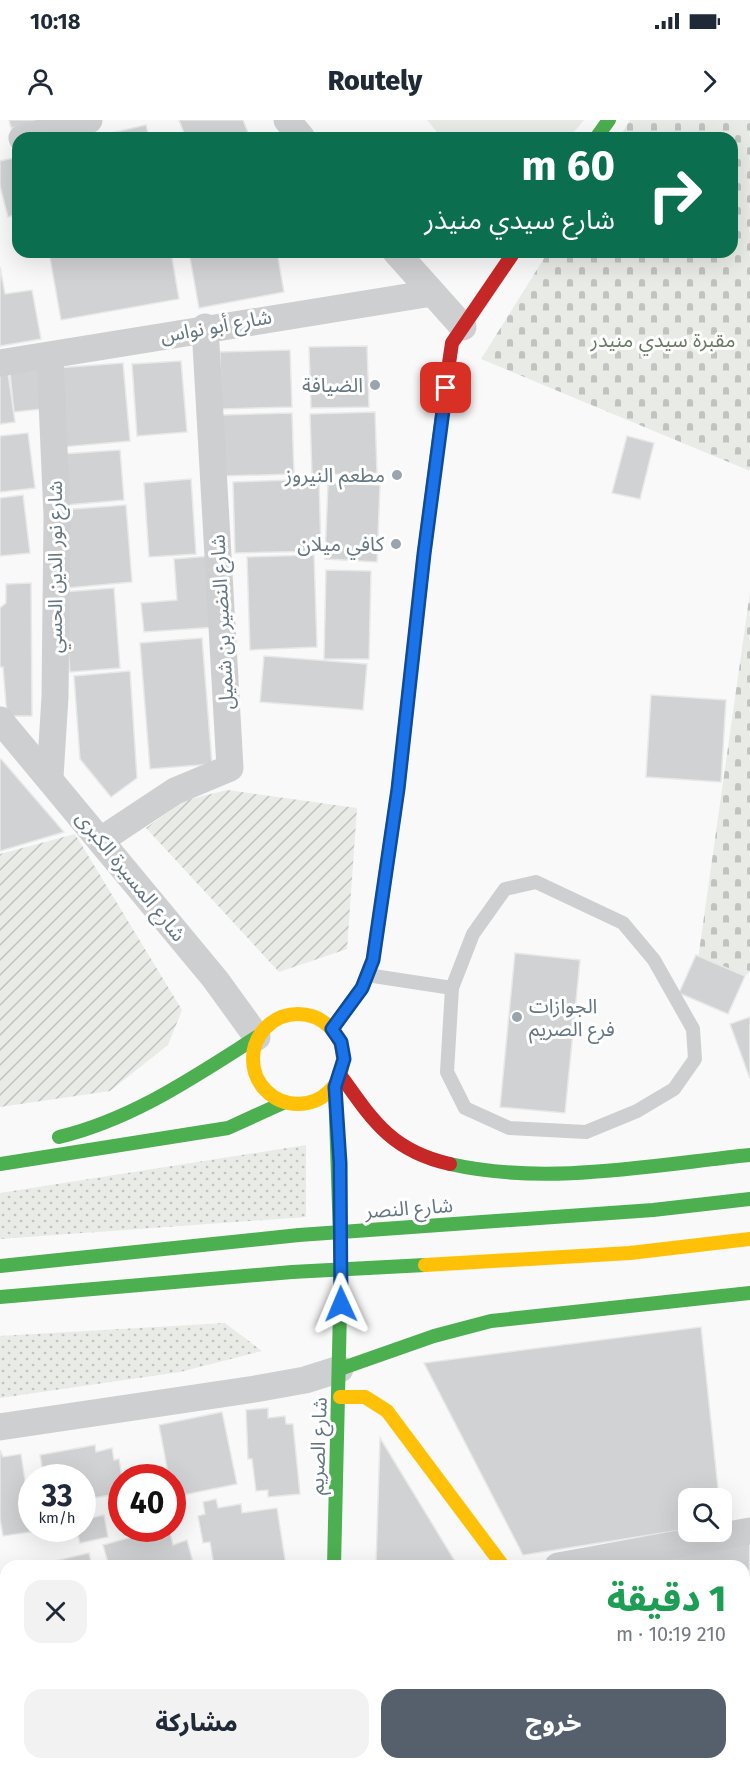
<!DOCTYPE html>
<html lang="ar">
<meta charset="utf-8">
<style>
body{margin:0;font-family:"Fira Sans","Noto Sans Arabic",sans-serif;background:#f2f2f3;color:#1f2937;direction:rtl;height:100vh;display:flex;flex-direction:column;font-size:22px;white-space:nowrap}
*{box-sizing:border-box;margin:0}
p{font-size:20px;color:#747a83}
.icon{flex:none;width:33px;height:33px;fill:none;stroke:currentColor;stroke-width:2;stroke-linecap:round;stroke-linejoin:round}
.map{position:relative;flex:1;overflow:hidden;direction:ltr}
.details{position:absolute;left:0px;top:1440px;width:750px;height:210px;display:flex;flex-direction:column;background:#fff;border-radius:18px 18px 0 0;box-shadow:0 6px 24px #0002;direction:rtl}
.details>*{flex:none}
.top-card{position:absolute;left:12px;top:12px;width:726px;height:126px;border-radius:18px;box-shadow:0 6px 24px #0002;direction:rtl;background:#0b6e4f;color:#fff;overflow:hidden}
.buttons{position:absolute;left:678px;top:1368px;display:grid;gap:12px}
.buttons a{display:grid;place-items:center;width:54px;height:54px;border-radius:12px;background:#fff;box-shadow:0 6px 24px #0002;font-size:30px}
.speed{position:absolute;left:18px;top:1344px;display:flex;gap:12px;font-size:30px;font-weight:700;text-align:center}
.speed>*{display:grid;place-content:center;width:78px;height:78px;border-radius:50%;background:#fff;box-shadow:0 6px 24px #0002;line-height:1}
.speed small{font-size:15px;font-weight:400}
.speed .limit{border:9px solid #d22;background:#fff;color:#111}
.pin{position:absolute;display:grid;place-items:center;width:51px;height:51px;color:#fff;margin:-26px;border-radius:12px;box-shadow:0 3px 9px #0006}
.me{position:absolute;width:66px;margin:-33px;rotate:359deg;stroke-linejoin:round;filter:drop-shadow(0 0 4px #0008)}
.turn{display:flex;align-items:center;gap:21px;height:126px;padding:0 24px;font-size:27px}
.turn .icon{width:78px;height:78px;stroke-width:2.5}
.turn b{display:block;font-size:42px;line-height:51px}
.round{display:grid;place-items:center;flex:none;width:63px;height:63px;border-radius:18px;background:#f2f2f3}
.headline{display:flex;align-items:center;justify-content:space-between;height:102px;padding:0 24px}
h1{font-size:36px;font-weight:800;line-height:45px;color:#1e9e55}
.action{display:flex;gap:12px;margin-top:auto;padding:12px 24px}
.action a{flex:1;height:69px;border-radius:18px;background:#56606c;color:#fff;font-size:24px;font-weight:800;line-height:69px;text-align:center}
.action a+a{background:#f2f2f3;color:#1f2937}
.status{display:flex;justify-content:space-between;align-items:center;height:42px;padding:0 30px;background:#fff;direction:ltr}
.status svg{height:16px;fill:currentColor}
header{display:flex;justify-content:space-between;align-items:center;height:78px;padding:0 24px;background:#fff;font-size:27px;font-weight:800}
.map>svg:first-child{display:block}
.grass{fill:url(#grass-dots)}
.cemetery{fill:url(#cemetery-stones)}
.park{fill:#e8ebe6}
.garden{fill:url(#garden-furrows)}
.building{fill:#d0d2d3;stroke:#e8e8e8;stroke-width:1.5}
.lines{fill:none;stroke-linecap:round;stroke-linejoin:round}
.lane{stroke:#cecfd0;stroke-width:14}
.street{stroke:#cecfd0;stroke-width:27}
.fast{stroke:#4caf50;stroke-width:14}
.slow{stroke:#ffc107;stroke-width:14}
.jam{stroke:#c62828;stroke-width:14}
.route-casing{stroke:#114b97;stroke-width:15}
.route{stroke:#1a73e8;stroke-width:10}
.poi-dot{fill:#99a4ac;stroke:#fff;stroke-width:2}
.labels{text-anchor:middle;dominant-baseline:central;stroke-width:6;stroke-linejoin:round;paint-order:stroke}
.street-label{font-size:20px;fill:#657683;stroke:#fff}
.park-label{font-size:20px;fill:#687a64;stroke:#fff}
.poi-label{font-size:20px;fill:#657683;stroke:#fff;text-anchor:end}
</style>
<div class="status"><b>10:18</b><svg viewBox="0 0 49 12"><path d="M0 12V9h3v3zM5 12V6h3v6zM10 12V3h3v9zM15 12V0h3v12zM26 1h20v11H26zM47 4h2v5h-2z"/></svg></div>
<header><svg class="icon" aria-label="forward" viewBox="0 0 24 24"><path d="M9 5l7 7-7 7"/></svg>Routely<svg class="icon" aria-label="person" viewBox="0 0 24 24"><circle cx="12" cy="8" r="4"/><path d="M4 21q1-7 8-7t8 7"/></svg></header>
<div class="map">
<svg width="750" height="1650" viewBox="0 0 750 1650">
<defs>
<pattern id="grass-dots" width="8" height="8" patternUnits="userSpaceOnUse" patternTransform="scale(1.5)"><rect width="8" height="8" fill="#e8ebe6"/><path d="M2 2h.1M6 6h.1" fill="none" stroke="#c0c3c0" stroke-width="1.8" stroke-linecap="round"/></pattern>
<pattern id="cemetery-stones" width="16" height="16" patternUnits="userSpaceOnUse" patternTransform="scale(1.5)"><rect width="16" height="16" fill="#e8ebe6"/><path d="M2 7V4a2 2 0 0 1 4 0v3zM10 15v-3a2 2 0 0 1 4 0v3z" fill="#c0c3c0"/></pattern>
<pattern id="garden-furrows" width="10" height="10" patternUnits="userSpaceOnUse" patternTransform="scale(1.5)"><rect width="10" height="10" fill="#e8ebe6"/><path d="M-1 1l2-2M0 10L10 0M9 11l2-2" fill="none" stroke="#c0c3c0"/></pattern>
</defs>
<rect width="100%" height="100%" fill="#f9f9f9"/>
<g class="grass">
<polygon points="306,1025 306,1097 0,1119 0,1073"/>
<polygon points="225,1203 262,1231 180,1252 0,1278 0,1216"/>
</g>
<g class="cemetery">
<polygon points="630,0 750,0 750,351 481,239 548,132 732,132 732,18 619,18"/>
<polygon points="750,472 750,852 734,863 697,846"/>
</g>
<polygon class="park" points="427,0 584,0 569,18 442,18"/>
<g class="garden">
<polygon points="227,670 357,688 347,829 279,852 146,708 183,681"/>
<polygon points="75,714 182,890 168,925 110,971 0,987 0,734"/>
</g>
<g class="building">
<polygon points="9,0 46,0 11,8"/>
<polygon points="179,0 243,0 250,18 186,18"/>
<polygon points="146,5 149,18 90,18"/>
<polygon points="18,37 18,94 8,97 0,66 0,41"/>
<polygon points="49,132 171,132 179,179 61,200"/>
<polygon points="189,132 277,132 284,172 199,188"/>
<polygon points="0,147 5,174 32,170 41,219 0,226"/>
<polygon points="367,226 369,287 311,288 309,227"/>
<polygon points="290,230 292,287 221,289 220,232"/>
<polygon points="181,241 187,312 137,316 132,244"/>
<polygon points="123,243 130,321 62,327 56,248"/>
<polygon points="46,249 51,288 14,292 10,253"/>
<polygon points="8,253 15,302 0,304 0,254"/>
<polygon points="375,292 377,353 312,355 310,294"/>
<polygon points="292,293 294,354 223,356 221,295"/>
<polygon points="28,313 35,368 0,372 0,316"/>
<polygon points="627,316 654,323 640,379 612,373"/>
<polygon points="120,330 124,380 66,385 62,334"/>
<polygon points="191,359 196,434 149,437 144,363"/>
<polygon points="319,359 321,431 235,433 233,362"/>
<polygon points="328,363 380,365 377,442 325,439"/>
<polygon points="23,375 30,433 0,436 0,378"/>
<polygon points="126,385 132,462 67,468 61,390"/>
<polygon points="314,435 317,527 250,530 247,437"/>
<polygon points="211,436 217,507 144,512 141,483 177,480 174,439"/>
<polygon points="326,450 371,451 369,539 324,539"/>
<polygon points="31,463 32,596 7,596 3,547 0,547 0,488 6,483 6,464"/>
<polygon points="114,468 120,548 70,552 63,472"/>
<polygon points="202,518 212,644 150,649 140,523"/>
<polygon points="264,536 367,544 363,590 260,582"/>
<polygon points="130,551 137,658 111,677 80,639 74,556"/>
<polygon points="651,575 726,580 721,662 646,657"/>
<polygon points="0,639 1,639 64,712 0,731"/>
<polygon points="515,833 580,840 565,993 500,987"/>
<polygon points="696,835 745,856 728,894 679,873"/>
<polygon points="750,897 750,959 730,904"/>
<polygon points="701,1207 719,1378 688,1378 688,1409 523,1435 424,1243"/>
<polygon points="268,1288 268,1298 285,1296 286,1304 293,1304 300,1374 268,1377 268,1370 256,1371 252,1339 248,1339 246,1290"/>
<polygon points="222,1292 237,1364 173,1377 172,1358 169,1358 159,1305"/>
<polygon points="380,1318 456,1443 376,1446"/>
<polygon points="95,1325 96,1332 112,1328 114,1340 119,1339 122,1358 121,1373 82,1380 82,1358 44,1358 40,1335"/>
<polygon points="0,1330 3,1337 21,1334 26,1367 32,1366 32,1408 51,1409 3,1416 0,1399"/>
<polygon points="216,1379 218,1388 241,1384 242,1393 277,1388 286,1446 214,1446 210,1422 203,1423 198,1396 205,1394 203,1382"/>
<polygon points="104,1395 108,1417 80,1423 76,1408 82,1408 82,1400"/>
<polygon points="165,1408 169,1408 173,1425 187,1420 194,1446 109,1446 103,1425"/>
<polygon points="750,1422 747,1547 750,1546 750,1605 744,1608 744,1446 617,1446"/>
<polygon points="89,1433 92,1446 48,1446 47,1443"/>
<polygon points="6,1457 6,1523 0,1525 0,1458"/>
<polygon points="81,1644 112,1644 113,1649 83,1650"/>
<polygon points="267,1644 305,1644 305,1650 268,1650"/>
<rect x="367" y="1644" width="96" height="6"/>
<polygon points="571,1644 613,1644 616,1650 568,1650 572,1647"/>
</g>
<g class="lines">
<g class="lane">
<polygon points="536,762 623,803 654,840 693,909 695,939 674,969 637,991 586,1012 509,1008 465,988 447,952 452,868 473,814 505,769"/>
<polyline points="367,855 452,868"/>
<polyline points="744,1624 750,1621"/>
<polyline points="689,1650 702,1644"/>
</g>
<g class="street">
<polyline points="287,0 302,18"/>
<polyline points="22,18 89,0"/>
<polyline points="396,132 463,207"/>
<polyline points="50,236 57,396 55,577 50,657"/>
<polyline points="0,243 432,173"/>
<polyline points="0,600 215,859 257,917"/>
<polyline points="101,720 175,671 230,648 205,207"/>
<polyline points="0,1307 255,1269 305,1260 340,1249"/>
<polyline points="558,1446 750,1411"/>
<polyline points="0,1579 6,1578"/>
</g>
<g class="fast">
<polyline points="596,18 609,0"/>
<polyline points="332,909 362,868 373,840 398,669 424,434 448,250"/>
<path d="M59,1017C133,999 194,957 257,917"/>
<polyline points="0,1044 228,1008 283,983"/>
<path d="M450,1044C546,1066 653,1045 750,1035"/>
<polyline points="0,1146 299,1115 653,1090 750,1079"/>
<polyline points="0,1177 292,1152 425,1145"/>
<polyline points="340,1249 434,1216 491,1201 750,1173"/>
<polyline points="334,1446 341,1147 335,967"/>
<polyline points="327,1644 327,1650"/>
</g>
<g class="slow">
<circle cx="298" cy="939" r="45"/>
<polyline points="425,1145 630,1133 750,1119"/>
<polyline points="340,1277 365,1277 387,1291 503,1446"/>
<polyline points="644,1644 648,1650"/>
</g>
<g class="jam">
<polyline points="448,250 452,223 514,132"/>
<path d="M341,956C373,1001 392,1031 450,1044"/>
</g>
</g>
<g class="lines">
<defs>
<polyline id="route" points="341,1184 340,1043 335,967 344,939 341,922 332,909 362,868 373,840 398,669 424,434 446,268"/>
</defs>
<use href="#route" class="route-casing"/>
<use href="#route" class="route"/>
</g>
<g class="poi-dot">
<circle cx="375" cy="265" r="6"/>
<circle cx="397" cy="355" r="6"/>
<circle cx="396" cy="424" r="6"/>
<circle cx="517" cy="897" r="6"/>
</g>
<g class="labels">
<g class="street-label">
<text transform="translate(216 206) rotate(-10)">شارع أبو نواس</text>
<text transform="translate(55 447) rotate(-90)">شارع نور الدين الحسي</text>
<text transform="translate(222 502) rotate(-93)">شارع النضير بن شميل</text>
<text transform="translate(131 756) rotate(51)">شارع المسيرة الكبرى</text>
<text transform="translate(409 1088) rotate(-4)">شارع النصر</text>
<text transform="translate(318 1326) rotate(-88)">شارع الصريم</text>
</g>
<g class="park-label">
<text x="663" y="220">مقبرة سيدي منيدر</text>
</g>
<g class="poi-label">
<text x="363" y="265">الضيافة</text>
<text x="385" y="355">مطعم النيروز</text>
<text x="384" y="424">كافي ميلان</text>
<text x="529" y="886" text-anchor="start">الجوازات<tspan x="529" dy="23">فرع الصريم</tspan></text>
</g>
</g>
</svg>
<div class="buttons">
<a><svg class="icon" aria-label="search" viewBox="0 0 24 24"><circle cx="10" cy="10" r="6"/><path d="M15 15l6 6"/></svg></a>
</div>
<div class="speed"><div>33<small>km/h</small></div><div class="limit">40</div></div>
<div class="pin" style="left:446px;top:268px;background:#d93025"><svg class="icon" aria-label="arrive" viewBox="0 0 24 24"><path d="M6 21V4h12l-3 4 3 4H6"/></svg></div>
<svg class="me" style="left:341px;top:1184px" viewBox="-20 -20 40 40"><path d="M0-17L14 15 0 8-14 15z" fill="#1a73e8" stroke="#fff" stroke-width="4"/></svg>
<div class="top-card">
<div class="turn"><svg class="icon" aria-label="right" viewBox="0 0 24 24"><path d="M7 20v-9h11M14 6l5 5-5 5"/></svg><div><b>60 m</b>شارع سيدي منيذر</div></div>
</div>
<section class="details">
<div class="headline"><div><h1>1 دقيقة</h1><p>210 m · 10:19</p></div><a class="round"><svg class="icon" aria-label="close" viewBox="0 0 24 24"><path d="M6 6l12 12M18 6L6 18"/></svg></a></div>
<div class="action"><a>خروج</a><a>مشاركة</a></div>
</section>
</div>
